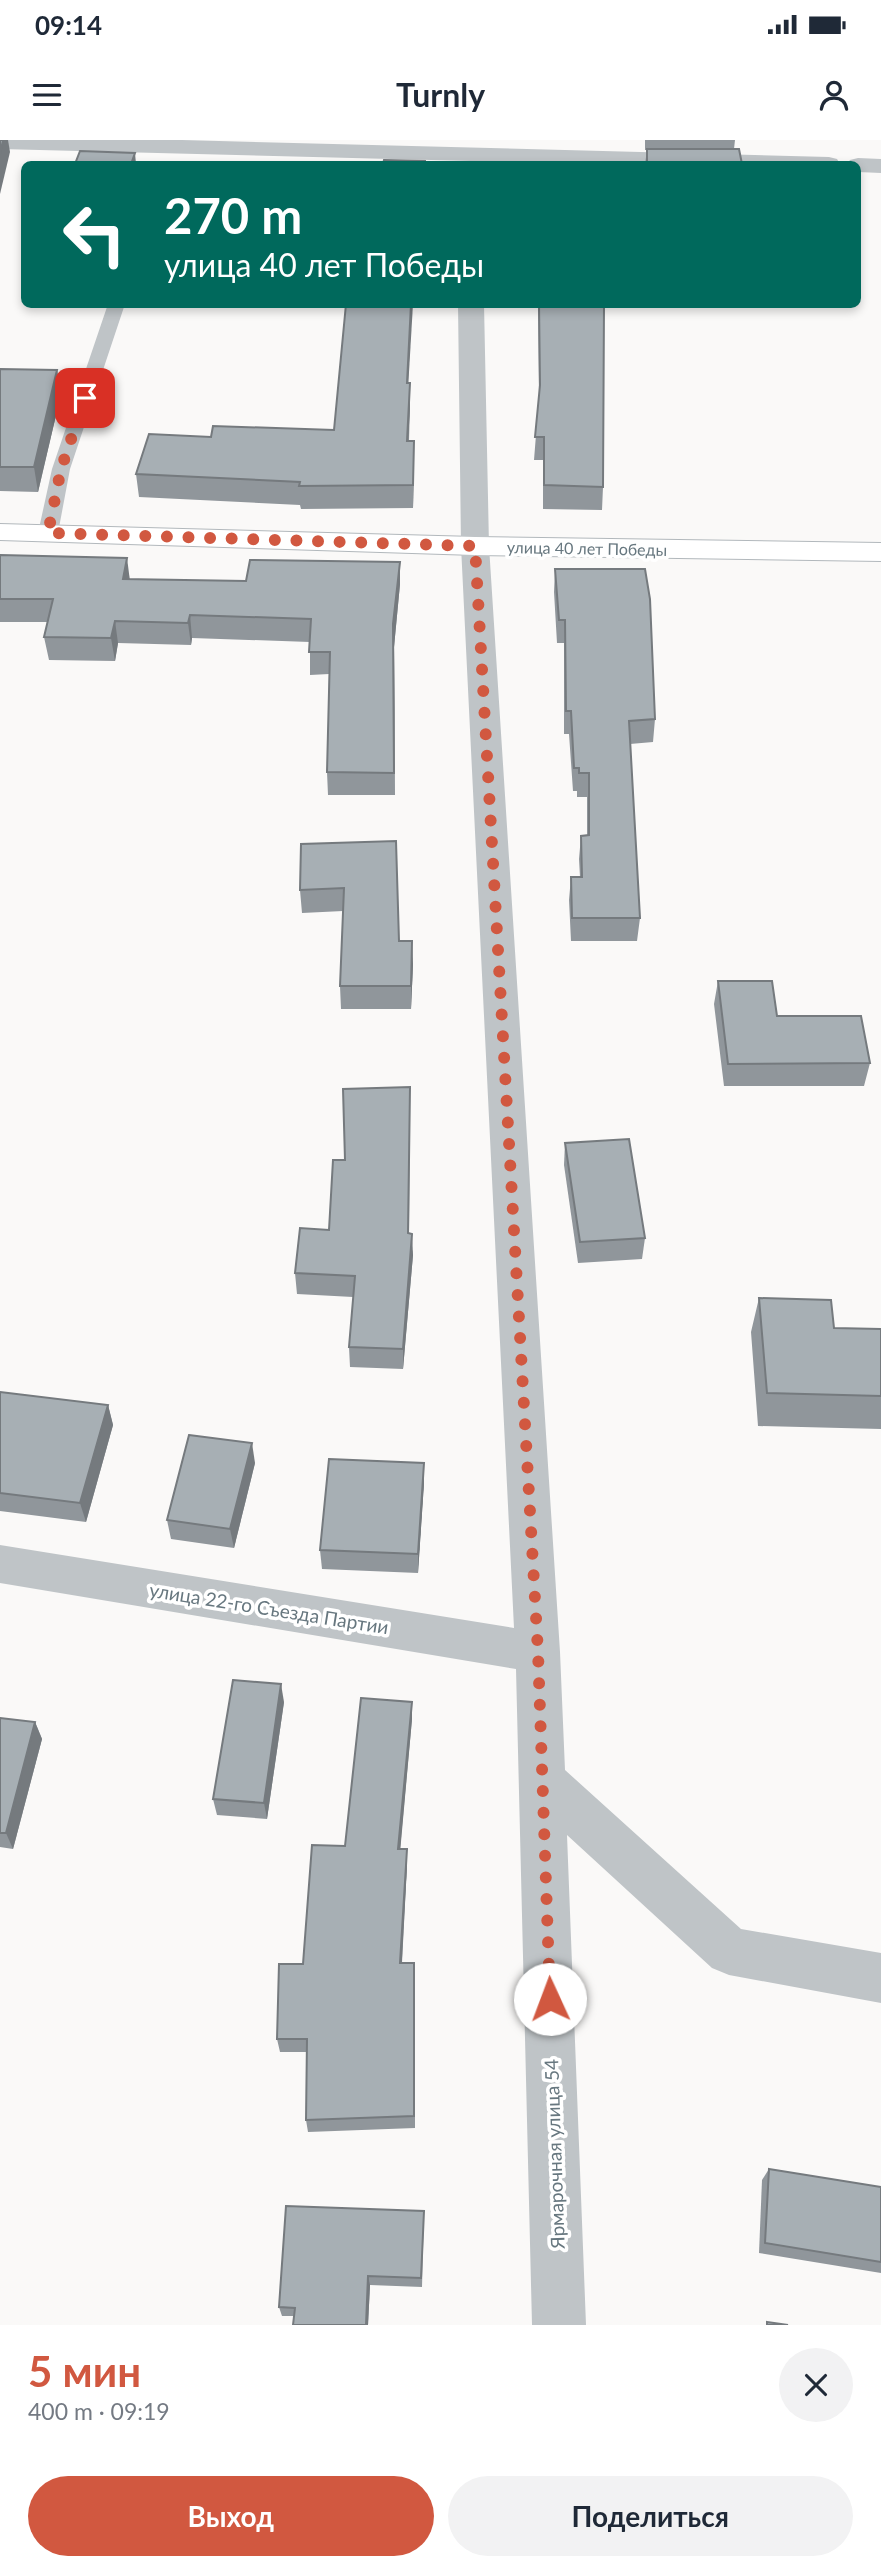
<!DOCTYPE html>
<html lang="ru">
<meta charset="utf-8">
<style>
body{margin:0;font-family:Lato,sans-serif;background:#f2f2f3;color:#1f2937;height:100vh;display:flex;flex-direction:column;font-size:26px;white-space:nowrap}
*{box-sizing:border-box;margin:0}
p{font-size:23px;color:#747a83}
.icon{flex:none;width:38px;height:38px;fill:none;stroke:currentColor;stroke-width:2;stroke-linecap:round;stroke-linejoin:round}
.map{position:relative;height:2185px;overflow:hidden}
.sheet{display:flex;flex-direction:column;background:#fff;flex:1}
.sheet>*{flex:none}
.hud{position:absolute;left:21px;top:21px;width:840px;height:147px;border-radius:10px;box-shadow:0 4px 10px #0003;background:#00695c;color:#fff;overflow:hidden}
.pin{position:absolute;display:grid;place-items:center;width:60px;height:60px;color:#fff;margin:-30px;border-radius:14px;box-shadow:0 4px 10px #0006}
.me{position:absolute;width:77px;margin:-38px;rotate:358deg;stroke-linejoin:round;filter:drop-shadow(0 0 5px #0008)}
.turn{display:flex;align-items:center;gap:24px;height:147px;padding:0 28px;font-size:32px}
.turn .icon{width:91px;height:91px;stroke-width:2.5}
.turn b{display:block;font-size:49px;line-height:60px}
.round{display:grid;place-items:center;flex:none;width:74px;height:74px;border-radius:37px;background:#f2f2f3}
.headline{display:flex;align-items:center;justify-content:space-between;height:119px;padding:0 28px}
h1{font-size:42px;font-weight:700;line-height:52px;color:#d15840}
.button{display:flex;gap:14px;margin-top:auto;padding:14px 28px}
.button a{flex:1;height:80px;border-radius:42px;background:#d15840;color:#fff;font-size:28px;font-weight:700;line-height:80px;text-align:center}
.button a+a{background:#f2f2f3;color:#1f2937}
.status{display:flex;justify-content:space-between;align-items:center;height:49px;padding:0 35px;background:#fff;direction:ltr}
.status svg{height:19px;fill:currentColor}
header{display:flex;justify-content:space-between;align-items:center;height:91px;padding:0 28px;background:#fff;font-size:32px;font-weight:700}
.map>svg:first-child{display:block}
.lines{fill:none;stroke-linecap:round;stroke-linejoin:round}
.secondary-casing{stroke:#b2b8bc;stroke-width:2}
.service{fill:#bfc4c7;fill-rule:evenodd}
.minor{fill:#bfc4c7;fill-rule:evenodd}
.secondary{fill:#fff;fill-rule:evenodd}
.wall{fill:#90969b}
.shaded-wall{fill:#757a7e}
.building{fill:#a7afb4;stroke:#757a7e;stroke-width:2}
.route{stroke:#d15840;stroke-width:12;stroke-dasharray:0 21.6}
.labels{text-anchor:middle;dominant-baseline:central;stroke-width:7;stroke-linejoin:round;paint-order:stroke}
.far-street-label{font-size:16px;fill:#67777f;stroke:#fff}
.street-label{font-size:19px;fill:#67777f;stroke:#fff}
</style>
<div class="status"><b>09:14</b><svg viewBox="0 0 49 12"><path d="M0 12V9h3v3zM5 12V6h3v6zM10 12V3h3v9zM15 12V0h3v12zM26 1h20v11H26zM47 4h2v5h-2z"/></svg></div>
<header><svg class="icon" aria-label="menu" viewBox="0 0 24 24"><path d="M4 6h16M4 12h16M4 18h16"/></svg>Turnly<svg class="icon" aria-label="person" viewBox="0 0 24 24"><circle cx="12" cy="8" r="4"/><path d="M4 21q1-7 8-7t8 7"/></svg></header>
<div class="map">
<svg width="881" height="2185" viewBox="0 0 881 2185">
<rect width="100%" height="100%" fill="#faf9f8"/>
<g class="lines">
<defs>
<polygon id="secondary" points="0,384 475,397 881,403 881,421 475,415 0,400"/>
</defs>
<use href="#secondary" class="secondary-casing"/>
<polygon class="service" points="108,164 125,164 70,329 58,393 55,397 41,397 38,393 52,329"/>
<g class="minor">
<polygon points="0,0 182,0 829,17 837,19 840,24 589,24 0,9"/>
<polygon points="858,18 881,19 881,33 858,32 858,24 847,24 850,20"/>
<polygon points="458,164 484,164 489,406 560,1512 565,1630 741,1789 881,1813 881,1863 729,1835 712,1828 567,1695 586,2185 532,2185 516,1529 0,1443 0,1405 514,1488 461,406"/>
</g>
<use href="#secondary" class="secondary"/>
</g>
<g class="wall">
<polygon points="645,0 735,0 734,9 742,24 645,24 647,10 645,10"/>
<polygon points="538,164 603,347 602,370 543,369 543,320 534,320 539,257"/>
<polygon points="0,229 57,230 61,254 38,352 0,351"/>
<polygon points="408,243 410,266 409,301 414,324 413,368 301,369 300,365 139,357 136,334 211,297 334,290"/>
<polygon points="0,415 130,439 400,444 394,507 395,655 328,655 327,632 329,534 310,535 310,502 192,498 191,505 118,503 115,521 49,520 44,497 48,482 0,482"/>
<polygon points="555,429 655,579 653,602 630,604 640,778 637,801 571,801 569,760 571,737 580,737 579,719 581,696 587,695 587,657 577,657 577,651 573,651 569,594 564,594 564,503 557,503 554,452"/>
<polygon points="301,704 399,801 413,824 411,869 341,869 340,846 343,771 302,773 300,750"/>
<polygon points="718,841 777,876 870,923 864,946 724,946 714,864"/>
<polygon points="410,969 409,1094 413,1115 403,1229 350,1227 349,1207 353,1157 297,1154 295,1133 329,1090 345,1020"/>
<polygon points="565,1003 645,1098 642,1119 578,1123 564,1025"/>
<polygon points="759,1158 834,1188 881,1189 881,1289 758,1286 751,1192"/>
<polygon points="0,1252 108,1265 113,1285 86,1382 0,1371"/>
<polygon points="255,1323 234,1408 171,1399 167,1380"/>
<polygon points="424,1343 418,1433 322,1429 320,1410"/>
<polygon points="284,1562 267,1679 217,1675 213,1659"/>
<polygon points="0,1578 35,1582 42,1599 13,1709 0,1707"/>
<polygon points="412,1579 400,1709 407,1725 402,1823 415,1837 415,1988 308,1992 306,1980 307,1912 280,1912 277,1899 345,1706"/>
<polygon points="769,2029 881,2047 881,2133 759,2113 762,2040"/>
<polygon points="424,2071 422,2147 370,2145 368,2185 293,2185 294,2176 282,2176 279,2167"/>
</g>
<g class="shaded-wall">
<polygon points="3,0 8,0 10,12 0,54 0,14"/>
<polygon points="135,13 136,24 131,24"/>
<polygon points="411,164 413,164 407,266 407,243"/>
<polygon points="57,230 61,254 38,352 34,327"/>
<polygon points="410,243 410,266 407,324 407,301"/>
<polygon points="414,301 414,324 413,368 413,345"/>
<polygon points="127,418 130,441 123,439"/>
<polygon points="400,422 400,444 394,507 395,655 393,484"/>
<polygon points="190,475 192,498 191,505 188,483"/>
<polygon points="115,481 118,503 115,521 111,498"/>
<polygon points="412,801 413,824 411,869 411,846"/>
<polygon points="412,1094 413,1115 403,1229 403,1209"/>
<polygon points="108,1265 113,1285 86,1382 80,1363"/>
<polygon points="252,1303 255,1323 234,1408 230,1389"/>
<polygon points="424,1323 424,1343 418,1433 418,1414"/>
<polygon points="281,1544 284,1562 267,1679 264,1663"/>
<polygon points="412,1562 412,1579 399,1724 398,1709"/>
<polygon points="35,1582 42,1599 13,1709 6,1693"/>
<polygon points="407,1709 407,1725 401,1837 400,1823"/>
<polygon points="368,2136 370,2145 368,2185 366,2185"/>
</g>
<g class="building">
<polygon points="0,0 3,0 0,14"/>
<polygon points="647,9 739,9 742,24 647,24"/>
<polygon points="80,11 135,13 131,24 75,24"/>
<polygon points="384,20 425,21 425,24 383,24"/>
<polygon points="346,164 411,164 407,243 410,243 407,301 414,301 413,345 299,346 300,342 136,334 149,294 211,297 213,286 334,290"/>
<polygon points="539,164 604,164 603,347 544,345 544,297 535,297 540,245"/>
<polygon points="0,229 57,230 34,327 0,327"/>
<polygon points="0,415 127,418 123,439 246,441 250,420 400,422 393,484 394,633 327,632 330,512 309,512 311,479 190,475 188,483 115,481 111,498 44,497 53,459 0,459"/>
<polygon points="555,429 645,429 650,459 655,579 629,581 640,778 572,778 571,737 582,737 581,696 589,695 589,633 579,633 579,628 574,628 571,571 566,571 565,480 559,480"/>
<polygon points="396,701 399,801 412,801 411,846 340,846 344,748 300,750 301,704"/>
<polygon points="718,841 772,841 777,876 861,876 870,923 728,924"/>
<polygon points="410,947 408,1093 412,1094 403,1209 349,1207 355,1136 295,1133 300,1088 329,1090 333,1020 345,1020 343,949"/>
<polygon points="629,999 645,1098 580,1102 565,1003"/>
<polygon points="759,1158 831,1160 834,1188 881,1189 881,1256 767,1253"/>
<polygon points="0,1252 108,1265 80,1363 0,1353"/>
<polygon points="189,1295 252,1303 230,1389 167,1380"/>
<polygon points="329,1319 424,1323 418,1414 320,1410"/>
<polygon points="233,1540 281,1544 264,1663 213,1659"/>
<polygon points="361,1558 412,1562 398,1709 407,1709 400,1823 414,1823 414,1976 306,1980 307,1899 277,1899 279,1824 303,1824 312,1705 345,1706"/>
<polygon points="0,1578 35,1582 6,1693 0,1693"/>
<polygon points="769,2029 881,2047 881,2122 765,2103"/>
<polygon points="286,2066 424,2071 421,2138 368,2136 366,2185 293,2185 295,2168 279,2167"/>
<polygon points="767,2182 788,2185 767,2185"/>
</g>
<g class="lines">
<polyline class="route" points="85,258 61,329 48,393 475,406 538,1512 550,1859"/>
</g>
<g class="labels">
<g class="far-street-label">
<text transform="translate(587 408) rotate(1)">улица 40 лет Победы</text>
</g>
<g class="street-label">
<text transform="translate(269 1468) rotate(9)">улица 22-го Съезда Партии</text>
<text transform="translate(554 2014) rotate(-92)">Ярмарочная улица 54</text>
</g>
</g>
</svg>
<div class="pin" style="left:85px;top:258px;background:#d93025"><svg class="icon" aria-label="arrive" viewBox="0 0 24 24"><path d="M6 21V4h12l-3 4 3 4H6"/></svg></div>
<svg class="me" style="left:550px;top:1859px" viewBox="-20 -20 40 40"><circle r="19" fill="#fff"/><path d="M0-13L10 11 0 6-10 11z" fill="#d15840"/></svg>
<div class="hud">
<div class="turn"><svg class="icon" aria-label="left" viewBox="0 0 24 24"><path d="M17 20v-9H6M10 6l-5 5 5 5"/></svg><div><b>270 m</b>улица 40 лет Победы</div></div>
</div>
</div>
<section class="sheet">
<div class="headline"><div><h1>5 мин</h1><p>400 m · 09:19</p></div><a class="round"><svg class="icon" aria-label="close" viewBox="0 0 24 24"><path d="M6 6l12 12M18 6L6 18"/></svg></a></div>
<div class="button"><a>Выход</a><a>Поделиться</a></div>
</section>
